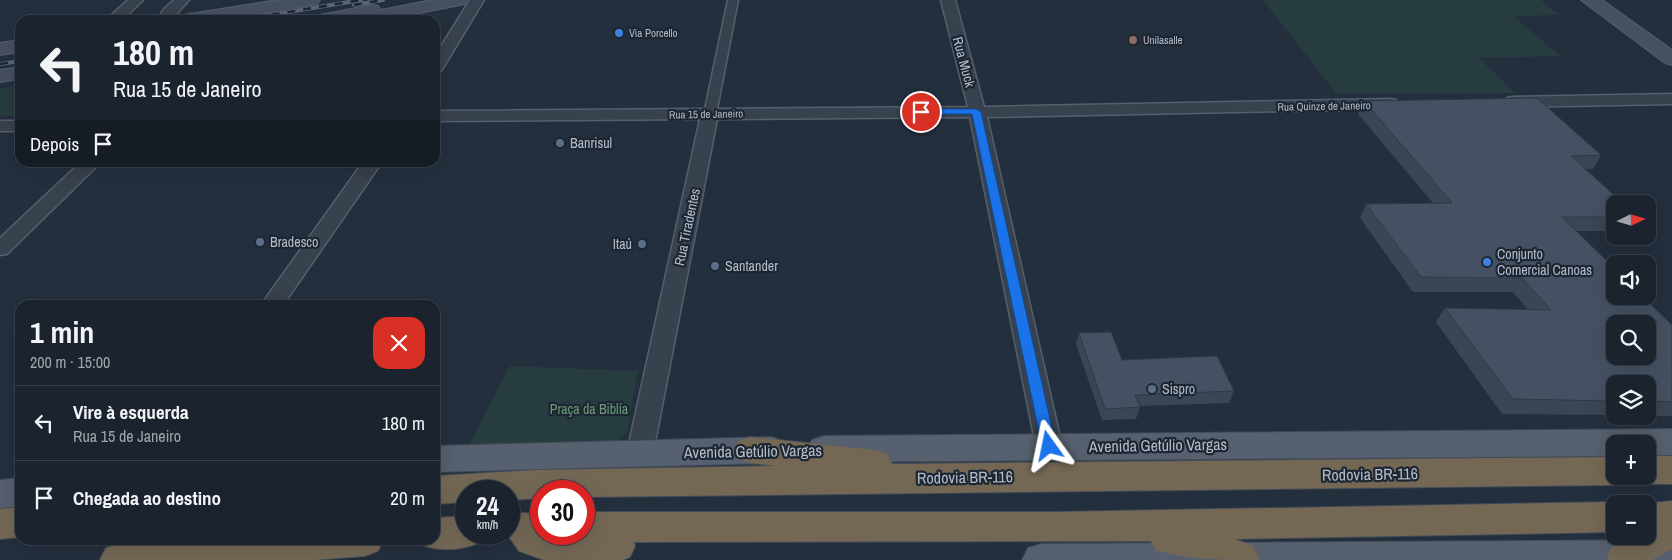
<!DOCTYPE html>
<html lang="pt">
<meta charset="utf-8">
<style>
body{margin:0;font-family:"Archivo Narrow",sans-serif;background:#282f3a;color:#f1f3f6;height:100vh;display:flex;flex-direction:column;font-size:19px;white-space:nowrap}
*{box-sizing:border-box;margin:0}
p{font-size:16px;color:#a0a4aa}
.icon{flex:none;width:28px;height:28px;fill:none;stroke:currentColor;stroke-width:2;stroke-linecap:round;stroke-linejoin:round}
.map{position:relative;flex:1;overflow:hidden}
.drawer{position:absolute;left:15px;top:300px;width:425px;height:245px;display:flex;flex-direction:column;background:#1b232e;border-radius:15px;box-shadow:0 5px 20px #0002,0 0 0 1px #39404a}
.drawer>*{flex:none}
.guide{position:absolute;left:15px;top:15px;width:425px;height:152px;border-radius:15px;box-shadow:0 5px 20px #0002,0 0 0 1px #39404a;background:#1b232e;color:#f1f3f6;overflow:hidden}
.needle{width:32px;rotate:85deg}
.fabs{position:absolute;left:1606px;top:195px;display:grid;gap:10px}
.fabs a{display:grid;place-items:center;width:50px;height:50px;border-radius:10px;background:#1b232e;box-shadow:0 5px 20px #0002,0 0 0 1px #39404a;font-size:25px}
.speed{position:absolute;left:455px;top:480px;display:flex;gap:10px;font-size:25px;font-weight:700;text-align:center}
.speed>*{display:grid;place-content:center;width:65px;height:65px;border-radius:50%;background:#1b232e;box-shadow:0 5px 20px #0002,0 0 0 1px #39404a;line-height:1}
.speed small{font-size:12px;font-weight:400}
.speed .limit{border:8px solid #d22;background:#fff;color:#111}
.pin{position:absolute;display:grid;place-items:center;width:42px;height:42px;color:#fff;margin:-21px;border:2px solid #fff;border-radius:50%;box-shadow:0 1px 5px #0007}
.me{position:absolute;width:55px;margin:-28px;rotate:348deg;stroke-linejoin:round;filter:drop-shadow(0 0 4px #0008)}
.turn{display:flex;align-items:center;gap:18px;height:105px;padding:0 15px;font-size:22px}
.turn .icon{width:65px;height:65px;stroke-width:2.5}
.turn b{display:block;font-size:35px;line-height:42px}
.then{display:flex;align-items:center;height:48px;padding:0 15px;background:#0003;gap:10px;font-size:19px}
.round{display:grid;place-items:center;flex:none;width:52px;height:52px;border-radius:15px;background:#282f3a}
.head{display:flex;align-items:center;justify-content:space-between;height:85px;padding:0 15px}
h1{font-size:30px;font-weight:700;line-height:38px}
ul{padding:0;list-style:none}
li{display:flex;align-items:center;gap:15px;height:75px;padding:0 15px;border-top:1px solid #39404a}
li div{flex:1}
li b{display:block;font-size:19px}
li em{font-style:normal}
.map>svg:first-child{display:block}
.green{fill:#263c3f}
.lines{fill:none;stroke-linecap:round;stroke-linejoin:round}
.pedestrian-casing{stroke:#565f6c;stroke-width:3}
.minor-casing{stroke:#565f6c;stroke-width:3}
.secondary-casing{stroke:#565f6c;stroke-width:2}
.primary-casing{stroke:#414a57;stroke-width:2}
.motorway-casing{stroke:#434c59;stroke-width:2}
.pedestrian{fill:#38414e;fill-rule:evenodd}
.minor{fill:#38414e;fill-rule:evenodd}
.secondary{fill:#465061;fill-rule:evenodd}
.primary{fill:#56606e;fill-rule:evenodd}
.motorway{fill:#746855;fill-rule:evenodd}
.rail-casing{stroke:#5a6575;stroke-width:4}
.rail{stroke:#1d2633;stroke-width:2.5;stroke-dasharray:8;stroke-linecap:butt}
.wall{fill:#3b4654}
.building{fill:#455162;stroke:#303945;fill-rule:evenodd}
.route{fill:#1a73e8;stroke:#114b97}
.shop-dot{fill:#3f7fe0;stroke:#1d2633;stroke-width:2}
.education-dot{fill:#8d6e63;stroke:#1d2633;stroke-width:2}
.service-dot{fill:#5c6f8a;stroke:#1d2633;stroke-width:2}
.labels{text-anchor:middle;dominant-baseline:central;stroke-width:4.5;stroke-linejoin:round;paint-order:stroke}
.far-poi-label{font-size:11px;fill:#b4bcc9;stroke:#1d2633;text-anchor:start}
.far-street-label{font-size:11px;fill:#b4bcc9;stroke:#1d2633}
.street-label{font-size:14px;fill:#b4bcc9;stroke:#1d2633}
.poi-label{font-size:14px;fill:#b4bcc9;stroke:#1d2633;text-anchor:start}
.park-label{font-size:14px;fill:#6b9a76;stroke:#1d2633}
.near-street-label{font-size:16px;fill:#b4bcc9;stroke:#1d2633}
</style>
<div class="map">
<svg width="1672" height="560" viewBox="0 0 1672 560">
<rect width="100%" height="100%" fill="#242f3e"/>
<g class="green">
<polygon points="1263,0 1541,0 1559,15 1513,16 1560,56 1479,58 1515,93 1336,93"/>
<polygon points="20,85 20,115 0,116 0,89"/>
<polygon points="510,366 638,371 627,433 615,443 469,445"/>
</g>
<g class="lines">
<defs>
<polygon id="pedestrian" points="728,0 738,0 716,114 710,118 704,114"/>
<g id="minor">
<polygon points="128,0 143,0 122,20 106,20"/>
<polygon points="174,0 189,0 171,20 157,20 164,9"/>
<polygon points="470,0 484,0 443,68 441,71 435,73 435,56"/>
<polygon points="941,0 955,0 984,107 1390,99 1396,100 1398,104 1396,108 1390,109 987,117 1062,446 1058,453 1049,456 1040,453 1036,446 970,117 717,119 653,453 649,460 640,463 631,460 627,453 700,119 435,121 435,111 968,107"/>
<polygon points="1672,94 1672,104 1513,107 1507,106 1505,102 1507,98 1513,97"/>
<rect x="0" y="121" width="20" height="10"/>
<polygon points="81,162 101,162 7,254 0,255 0,238"/>
<polygon points="363,162 382,162 283,305 261,305"/>
</g>
<g id="secondary">
<polygon points="278,0 320,0 317,4 311,5 223,20 180,20 182,16 189,14"/>
<polygon points="432,0 469,0 466,4 460,5 384,20 313,20 315,16 372,5 378,6 381,10"/>
<polygon points="1581,0 1602,0 1672,50 1672,65 1665,63"/>
<polygon points="20,40 20,52 0,55 0,43"/>
<polygon points="20,67 20,79 0,82 0,70"/>
</g>
<g id="primary">
<polygon points="1672,429 1672,455 1648,455 1648,444 1615,444 1615,456 824,462 812,458 807,449 812,440 824,436"/>
<polygon points="771,437 783,441 788,450 783,459 771,463 435,472 435,446"/>
<polygon points="20,478 20,506 0,508 0,480"/>
<polygon points="1672,540 1672,560 1022,560 1028,548 1041,544"/>
</g>
<g id="motorway">
<polygon points="750,437 875,450 887,454 892,464 1615,457 1615,476 1629,476 1627,481 1615,485 584,497 584,491 541,491 541,498 509,500 509,491 466,491 466,502 435,504 435,476 536,470 776,466 750,463 738,459 733,450 738,441"/>
<polygon points="1648,456 1672,456 1672,484 1648,484 1636,480 1634,476 1648,476"/>
<path d="M1672,501V549L1652,560H1608L1607,556C1616,536 1627,536 1648,536V504H1643Z"/>
<path d="M1615,502L1620,504H1615V532L1235,539L1253,546L1259,558L1258,560C1223,560 1188,560 1155,550L1151,541L634,542L635,546L630,557L623,560H544L519,551L507,534L509,516C527,510 541,512 541,534H584V512H1054Z"/>
<polygon points="20,507 20,537 0,539 0,509"/>
<path d="M466,516V534H483L479,543C460,550 441,552 422,545L420,540H435V518Z"/>
<polygon points="164,540 383,540 378,551 365,556 315,560 100,560 106,548 119,544"/>
</g>
</defs>
<use href="#pedestrian" class="pedestrian-casing"/>
<use href="#minor" class="minor-casing"/>
<use href="#secondary" class="secondary-casing"/>
<use href="#primary" class="primary-casing"/>
<use href="#motorway" class="motorway-casing"/>
<use href="#pedestrian" class="pedestrian"/>
<use href="#minor" class="minor"/>
<use href="#secondary" class="secondary"/>
<use href="#primary" class="primary"/>
<use href="#motorway" class="motorway"/>
<defs>
<g id="rail">
<polyline points="354,5 383,0"/>
<polyline points="240,20 361,0"/>
<polyline points="0,64 20,61"/>
</g>
</defs>
<use href="#rail" class="rail-casing"/>
<use href="#rail" class="rail"/>
</g>
<g class="wall">
<polygon points="1364,101 1601,155 1593,169 1585,169 1615,204 1615,231 1576,231 1672,325 1672,416 1648,416 1648,384 1615,384 1615,415 1502,414 1436,322 1445,308 1528,310 1513,292 1413,292 1360,218 1366,204 1433,203 1358,114"/>
<polygon points="1079,333 1122,360 1234,391 1229,403 1139,406 1140,407 1136,419 1102,420 1076,344"/>
</g>
<g class="building">
<path d="M1537,98L1601,155L1571,156L1624,204H1615V217H1562L1615,269V296H1642L1672,325V402L1648,401V384H1615V401L1513,399L1445,308L1551,310L1522,278L1421,277L1366,204L1452,203L1364,101ZM1615,324H1648V356H1615Z"/>
<polygon points="1111,332 1122,360 1217,356 1234,391 1135,395 1140,407 1105,409 1079,333"/>
</g>
<polygon class="route" points="921,109 976,109 981,112 1056,446 1054,450 1049,452 1044,450 1042,446 972,114 918,114 917,112"/>
<g class="shop-dot">
<circle cx="619" cy="33" r="5"/>
<circle cx="1487" cy="262" r="5"/>
</g>
<circle class="education-dot" cx="1133" cy="40" r="5"/>
<g class="service-dot">
<circle cx="560" cy="143" r="5"/>
<circle cx="260" cy="242" r="5"/>
<circle cx="642" cy="244" r="5"/>
<circle cx="715" cy="266" r="5"/>
<circle cx="1152" cy="389" r="5"/>
</g>
<g class="labels">
<g class="far-poi-label">
<text x="629" y="33">Via Porcello</text>
<text x="1143" y="40">Unilasalle</text>
</g>
<g class="far-street-label">
<text transform="translate(1324 106) rotate(-1)">Rua Quinze de Janeiro</text>
<text transform="translate(706 114) rotate(-1)">Rua 15 de Janeiro</text>
</g>
<g class="street-label">
<text transform="translate(964 62) rotate(75)">Rua Muck</text>
<text transform="translate(687 227) rotate(-78)">Rua Tiradentes</text>
</g>
<g class="poi-label">
<text x="570" y="143">Banrisul</text>
<text x="270" y="242">Bradesco</text>
<text x="632" y="244" text-anchor="end">Itaú</text>
<text x="1497" y="254">Conjunto<tspan x="1497" dy="16">Comercial Canoas</tspan></text>
<text x="725" y="266">Santander</text>
<text x="1162" y="389">Sispro</text>
</g>
<g class="park-label">
<text x="589" y="409">Praça da Biblía</text>
</g>
<g class="near-street-label">
<text transform="translate(1158 445) rotate(-1)">Avenida Getúlio Vargas</text>
<text transform="translate(753 451) rotate(-1)">Avenida Getúlio Vargas</text>
<text transform="translate(1370 474) rotate(-1)">Rodovia BR-116</text>
<text transform="translate(965 477) rotate(-1)">Rodovia BR-116</text>
</g>
</g>
</svg>
<div class="fabs">
<a><svg class="needle" viewBox="-14 -14 28 28"><path d="M0-13l5 13h-10z" fill="#e53935"/><path d="M0 13l5-13h-10z" fill="#a0a4aa"/></svg></a>
<a><svg class="icon" aria-label="sound" viewBox="0 0 24 24"><path d="M4 9h4l5-4v14l-5-4H4zM17 9q2 3 0 6"/></svg></a>
<a><svg class="icon" aria-label="search" viewBox="0 0 24 24"><circle cx="10" cy="10" r="6"/><path d="M15 15l6 6"/></svg></a>
<a><svg class="icon" aria-label="layers" viewBox="0 0 24 24"><path d="M12 4l9 5-9 5-9-5zM3 14l9 5 9-5"/></svg></a>
<a>+</a>
<a>−</a>
</div>
<div class="speed"><div>24<small>km/h</small></div><div class="limit">30</div></div>
<div class="pin" style="left:921px;top:112px;background:#d93025"><svg class="icon" aria-label="arrive" viewBox="0 0 24 24"><path d="M6 21V4h12l-3 4 3 4H6"/></svg></div>
<svg class="me" style="left:1049px;top:446px" viewBox="-20 -20 40 40"><path d="M0-17L14 15 0 8-14 15z" fill="#1a73e8" stroke="#fff" stroke-width="4"/></svg>
<div class="guide">
<div class="turn"><svg class="icon" aria-label="left" viewBox="0 0 24 24"><path d="M17 20v-9H6M10 6l-5 5 5 5"/></svg><div><b>180 m</b>Rua 15 de Janeiro</div></div>
<div class="then">Depois<svg class="icon" aria-label="arrive" viewBox="0 0 24 24"><path d="M6 21V4h12l-3 4 3 4H6"/></svg></div>
</div>
<section class="drawer">
<div class="head"><div><h1>1 min</h1><p>200 m · 15:00</p></div><a class="round" style="background:#d93025;color:#fff"><svg class="icon" aria-label="close" viewBox="0 0 24 24"><path d="M6 6l12 12M18 6L6 18"/></svg></a></div>
<ul>
<li><svg class="icon" aria-label="left" viewBox="0 0 24 24"><path d="M17 20v-9H6M10 6l-5 5 5 5"/></svg><div><b>Vire à esquerda</b><p>Rua 15 de Janeiro</p></div><em>180 m</em></li>
<li><svg class="icon" aria-label="arrive" viewBox="0 0 24 24"><path d="M6 21V4h12l-3 4 3 4H6"/></svg><div><b>Chegada ao destino</b></div><em>20 m</em></li>
</ul>
</section>
</div>
